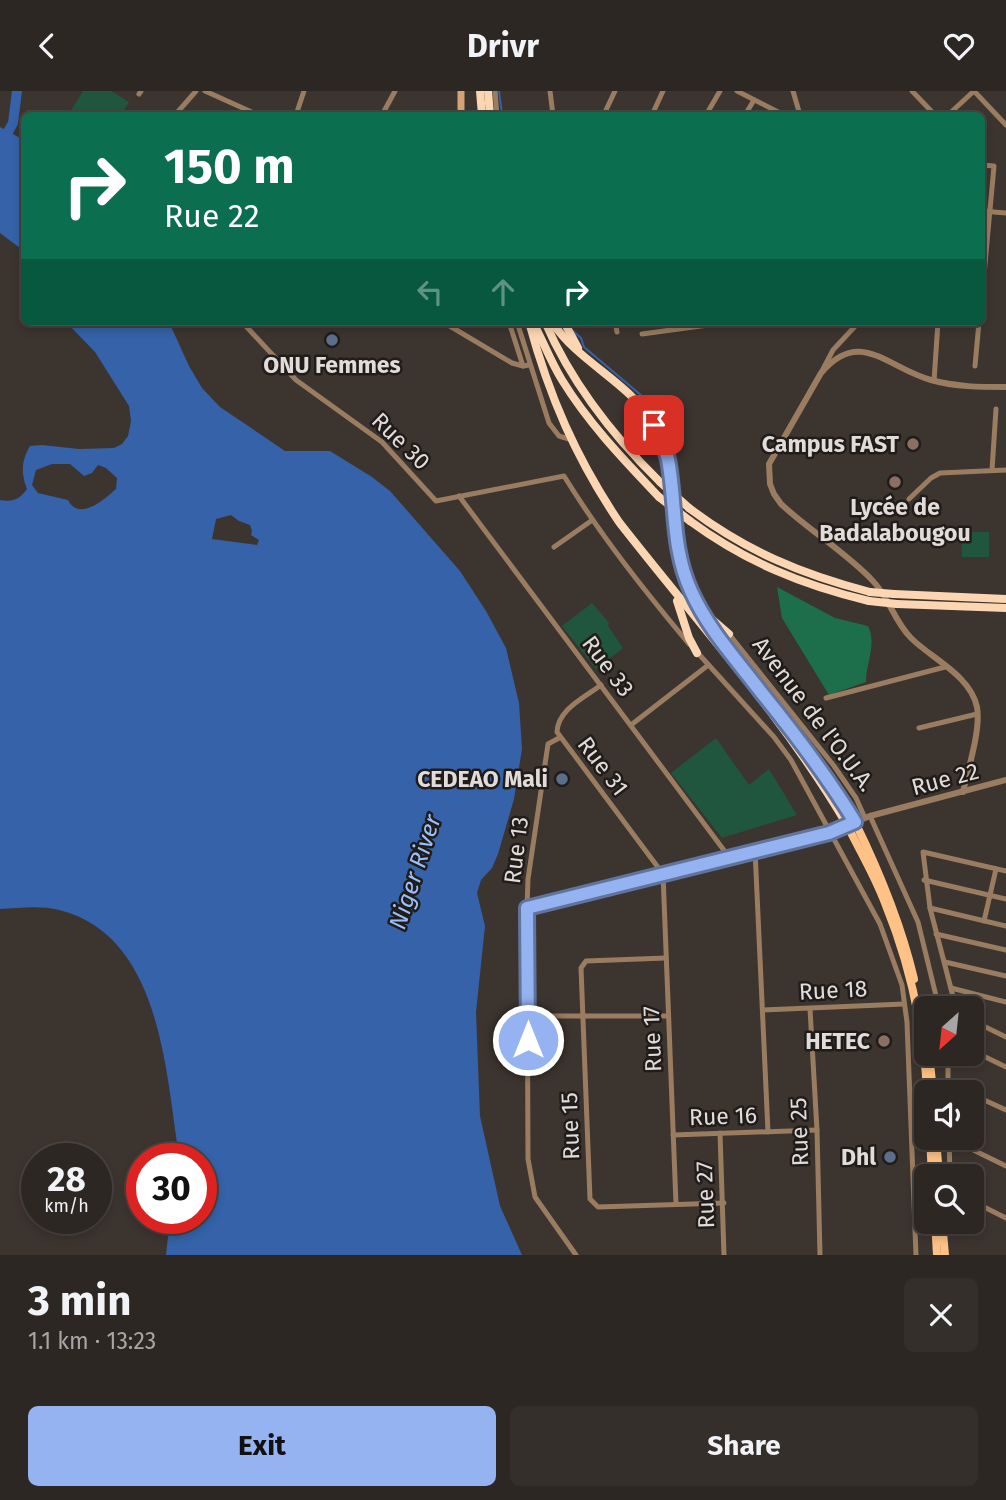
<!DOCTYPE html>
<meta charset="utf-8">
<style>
body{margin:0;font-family:"Fira Sans",sans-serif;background:#352f2b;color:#f1f3f6;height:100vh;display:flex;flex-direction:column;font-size:26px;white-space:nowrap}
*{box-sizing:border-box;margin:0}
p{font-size:23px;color:#a7a5a6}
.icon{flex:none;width:38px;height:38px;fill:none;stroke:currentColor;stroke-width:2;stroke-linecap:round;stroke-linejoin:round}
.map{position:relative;height:1164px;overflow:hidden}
.side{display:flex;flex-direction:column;background:#2d2723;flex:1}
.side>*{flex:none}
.top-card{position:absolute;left:21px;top:21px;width:964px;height:214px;border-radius:10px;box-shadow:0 4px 10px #0003,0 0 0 2px #484441;background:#0b6e4f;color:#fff;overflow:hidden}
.needle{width:46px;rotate:207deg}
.tools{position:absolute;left:914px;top:905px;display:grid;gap:14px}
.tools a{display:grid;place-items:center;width:70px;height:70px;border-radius:10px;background:#2d2723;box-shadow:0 4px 10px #0003,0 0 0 2px #484441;font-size:35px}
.speed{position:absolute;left:21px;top:1052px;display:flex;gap:14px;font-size:35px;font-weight:700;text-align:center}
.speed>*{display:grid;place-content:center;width:91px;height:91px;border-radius:50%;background:#2d2723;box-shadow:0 4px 10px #0003,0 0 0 2px #484441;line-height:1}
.speed small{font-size:18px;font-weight:400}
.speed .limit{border:10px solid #d22;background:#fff;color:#111}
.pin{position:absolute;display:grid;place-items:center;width:60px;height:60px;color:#fff;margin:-30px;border-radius:14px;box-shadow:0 4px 10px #0006}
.me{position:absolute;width:77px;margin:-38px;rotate:0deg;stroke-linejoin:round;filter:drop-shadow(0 0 5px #0008)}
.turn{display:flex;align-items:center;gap:24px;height:147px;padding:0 28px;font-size:32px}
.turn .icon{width:91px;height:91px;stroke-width:2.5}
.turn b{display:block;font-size:49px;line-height:60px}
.lanes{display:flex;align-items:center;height:66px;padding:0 28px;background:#0003;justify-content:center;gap:35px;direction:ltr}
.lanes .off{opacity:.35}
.round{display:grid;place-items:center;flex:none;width:74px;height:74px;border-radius:10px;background:#352f2b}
.summary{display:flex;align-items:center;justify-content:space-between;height:119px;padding:0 28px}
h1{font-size:42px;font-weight:700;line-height:52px}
.button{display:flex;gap:14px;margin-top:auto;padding:14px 28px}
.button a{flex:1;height:80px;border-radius:10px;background:#95b2f1;color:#111;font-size:28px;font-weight:700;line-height:80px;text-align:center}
.button a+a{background:#352f2b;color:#f1f3f6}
header{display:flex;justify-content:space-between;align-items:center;height:91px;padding:0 28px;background:#2d2723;font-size:32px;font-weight:700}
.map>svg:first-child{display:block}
.green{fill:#20563d}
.forest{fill:#1d6f4b}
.water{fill:#3562a8;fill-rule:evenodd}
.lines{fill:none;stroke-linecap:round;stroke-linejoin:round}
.stream{stroke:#3562a8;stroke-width:2}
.river{stroke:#3562a8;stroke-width:10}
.minor{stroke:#9a7c60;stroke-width:5}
.tertiary{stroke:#9a7c60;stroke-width:6}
.secondary{stroke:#d2a476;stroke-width:7}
.primary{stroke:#fec286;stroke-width:8}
.trunk{stroke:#fcd6b2;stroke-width:8}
.trunk-bridge{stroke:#fcd6b2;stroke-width:8}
.route-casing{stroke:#61749d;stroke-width:18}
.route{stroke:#95b2f1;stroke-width:12}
.service-dot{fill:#5c6f8a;stroke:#201c1a;stroke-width:2.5}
.education-dot{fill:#8d6e63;stroke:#201c1a;stroke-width:2.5}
.labels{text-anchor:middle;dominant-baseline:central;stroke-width:5;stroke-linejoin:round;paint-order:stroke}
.poi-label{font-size:23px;font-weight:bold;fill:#e1dcd9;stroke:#201c1a;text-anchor:end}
.street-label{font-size:23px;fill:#e1dcd9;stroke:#201c1a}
.water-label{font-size:24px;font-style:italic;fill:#9bc0f9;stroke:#201c1a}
</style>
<header><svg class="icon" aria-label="back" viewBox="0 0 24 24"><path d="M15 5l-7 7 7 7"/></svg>Drivr<svg class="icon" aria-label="heart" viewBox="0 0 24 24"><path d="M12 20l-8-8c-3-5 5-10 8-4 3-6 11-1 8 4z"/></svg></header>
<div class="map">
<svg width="1006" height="1164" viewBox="0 0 1006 1164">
<rect width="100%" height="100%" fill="#3c342f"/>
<g class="green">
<polygon points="83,0 111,0 129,11 121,24 68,24"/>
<polygon points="961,441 989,441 989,466 962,466"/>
<polygon points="592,512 609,532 608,535 623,557 596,578 562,535"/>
<polygon points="716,647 749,694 769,678 797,724 722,747 671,682"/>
</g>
<path class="forest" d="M777,496L835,527L868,535C877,553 866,572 866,591L829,604L782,527Z"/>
<g class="water">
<polygon points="0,36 24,49 24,160 0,142"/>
<path d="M66,231H169L189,275L202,297L220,316L285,360H330L372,386L390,400L460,480L486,520L506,557L519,612L522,658L514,708L498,763L492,777L481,789L477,802L485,835L476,921L480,1025L500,1115L522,1164H166L170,1127H201V1068L176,1067L177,1052C165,970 157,843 59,819C40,814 19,817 0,818V409C13,411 19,409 27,398C21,383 21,370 30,355L42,354L79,358L114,357L122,353L128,345L131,330L129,315L95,261ZM52,373H70L84,385L92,382L98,374L106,377L117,387L116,398C105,408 79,431 68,409L38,402L32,394L36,379ZM231,424L239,430L250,434L252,440L251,444L259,449L257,454L212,448L216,428Z"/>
</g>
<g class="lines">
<g class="stream">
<polyline points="499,0 502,24"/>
<polyline points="573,240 581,247 584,256 642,305"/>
</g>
<polyline class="river" points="0,55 13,32 17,0"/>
<g class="minor">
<polyline points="205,0 258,24"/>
<polyline points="495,0 497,24"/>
<polyline points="550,0 553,24"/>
<polyline points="737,0 784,24"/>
<polyline points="793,0 800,24"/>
<polyline points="912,0 935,24"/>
<polyline points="139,3 141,0"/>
<polyline points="606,19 615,0"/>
<polyline points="29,22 32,24"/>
<polyline points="175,24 196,0"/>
<polyline points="296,24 304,0"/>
<polyline points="382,24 395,0"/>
<polyline points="652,24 663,0"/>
<polyline points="706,24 720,0"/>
<polyline points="745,24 754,9"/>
<polyline points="948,24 974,0 1006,34"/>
<polyline points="982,74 994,75 982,206"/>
<polyline points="982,120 1006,122"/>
<path d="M242,231L296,289L382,351L436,410L564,385C601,445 644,499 689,553"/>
<polyline points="443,231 512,272 523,275 529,274"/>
<polyline points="509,231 523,275"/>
<polyline points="517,231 549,332 559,345 569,348"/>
<polyline points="615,231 617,241"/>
<polyline points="642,243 708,234 708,231"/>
<polyline points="975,275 979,231"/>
<polyline points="822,280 833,259 859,231"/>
<polyline points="934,290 938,231"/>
<polyline points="992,379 996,318"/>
<polyline points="459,405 729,766"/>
<polyline points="909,408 931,387 940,382 1006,379"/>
<polyline points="554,456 591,430"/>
<polyline points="729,543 834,675 856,707 865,727"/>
<polyline points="696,560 774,646 791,669 880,833 902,894 907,931 916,1164"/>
<path d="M601,594C584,607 558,618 557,641L663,783L676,1113"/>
<polyline points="826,607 945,576"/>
<polyline points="631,634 707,575"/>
<polyline points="919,637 977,623"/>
<polyline points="559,647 548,653 528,788 527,816 528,1068 535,1106 576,1164"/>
<polyline points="870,725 918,831 939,917"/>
<polyline points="755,759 768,1041"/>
<polyline points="924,789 1006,808"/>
<polyline points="930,817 1006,835"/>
<polyline points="984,830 996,778"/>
<polyline points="936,843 1006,859"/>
<polyline points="666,867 586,870 581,877 590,1108 598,1116 724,1112"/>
<polyline points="945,871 1006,885"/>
<polyline points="951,897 1006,911"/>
<polyline points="956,917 930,817 923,761 1006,780"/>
<polyline points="810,918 817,1039 820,1164"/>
<polyline points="763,919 904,913"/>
<polyline points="528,925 668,925"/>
<polyline points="971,929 1006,946"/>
<polyline points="971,959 1006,976"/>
<polyline points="948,962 948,1001"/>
<polyline points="948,992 968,1001"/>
<polyline points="971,1003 1006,1019"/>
<polyline points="720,1042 724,1164"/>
<polyline points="673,1044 817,1039"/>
<polyline points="949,1046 950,1085"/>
<polyline points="963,1054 1006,1075"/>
<polyline points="982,1115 1006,1127"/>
</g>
<g class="tertiary">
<path d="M963,701C968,678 981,639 977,616C970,584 932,568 911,547C894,530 889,506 872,489C845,461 810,440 781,413L774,403L770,393L769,373L821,282C860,236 887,277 931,289C956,296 980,296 1006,296"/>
<polyline points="527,816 829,742 870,725 1006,689"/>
</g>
<polyline class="secondary" points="461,24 461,0"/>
<g class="primary">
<path d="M855,731C880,782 901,833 914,888"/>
<path d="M847,734C860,760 875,785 885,812C909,871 924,937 927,1001"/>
<polyline points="922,921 926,939"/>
<polyline points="929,962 933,1001"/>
<polyline points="930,1046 932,1085"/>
<polyline points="936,1046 939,1085"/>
<polyline points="935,1130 937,1164"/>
<polyline points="942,1130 945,1164"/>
</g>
<g class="trunk">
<polyline points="480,0 482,24"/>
<polyline points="488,0 490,24"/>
<path d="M529,231C549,305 576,367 619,431C696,530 784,626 847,734"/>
<path d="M533,231C543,250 551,271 562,289C589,333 624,369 659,406"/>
<path d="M545,231C572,293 612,344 660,391"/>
<path d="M552,231C579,272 628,290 653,332C672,363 668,395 673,430C678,460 685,489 699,516C714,546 738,572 759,597C793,641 827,683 855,731"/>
<polyline points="564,231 578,257"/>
<path d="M689,417C746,460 801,483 870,501"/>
<path d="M690,430C746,471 802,494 869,510"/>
<polyline points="894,503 1006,508"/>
<polyline points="677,510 689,547 697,562"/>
<polyline points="897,513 1006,517"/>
<polyline points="707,524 729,543"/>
</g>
<g class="trunk-bridge">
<polyline points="660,391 689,417"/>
<polyline points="659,406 690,430"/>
<polyline points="870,501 894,503"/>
<polyline points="869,510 897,513"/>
</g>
</g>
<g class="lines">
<defs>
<path id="route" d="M528,949L527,817L829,742L855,731C827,685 795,643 761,601C736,568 708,538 691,500C672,458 676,417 669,374C667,360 660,346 654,334"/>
</defs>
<use href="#route" class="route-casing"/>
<use href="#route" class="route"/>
</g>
<g class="service-dot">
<circle cx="332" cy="249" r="7"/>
<circle cx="562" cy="688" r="7"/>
<circle cx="890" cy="1066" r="7"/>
</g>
<g class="education-dot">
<circle cx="913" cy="353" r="7"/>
<circle cx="895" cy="391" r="7"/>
<circle cx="884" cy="950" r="7"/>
</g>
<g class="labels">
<g class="poi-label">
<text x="332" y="274" text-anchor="middle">ONU Femmes</text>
<text x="899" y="353">Campus FAST</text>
<text x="895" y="416" text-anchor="middle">Lycée de<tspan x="895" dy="26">Badalabougou</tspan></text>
<text x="548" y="688">CEDEAO Mali</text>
<text x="870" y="950">HETEC</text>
<text x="876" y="1066">Dhl</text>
</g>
<g class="street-label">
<text transform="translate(401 350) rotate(44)">Rue 30</text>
<text transform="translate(608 575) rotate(53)">Rue 33</text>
<text transform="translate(814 623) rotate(53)">Avenue de l'O.U.A.</text>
<text transform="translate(603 675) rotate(53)">Rue 31</text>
<text transform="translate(945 688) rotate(-15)">Rue 22</text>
<text transform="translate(516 759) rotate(-83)">Rue 13</text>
<text transform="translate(833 899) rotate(-3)">Rue 18</text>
<text transform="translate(652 948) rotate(-92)">Rue 17</text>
<text transform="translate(723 1025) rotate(-2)">Rue 16</text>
<text transform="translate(570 1035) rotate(-92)">Rue 15</text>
<text transform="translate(799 1041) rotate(-92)">Rue 25</text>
<text transform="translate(705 1104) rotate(-92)">Rue 27</text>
</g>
<g class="water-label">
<text transform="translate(415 781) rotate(-72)">Niger River</text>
</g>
</g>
</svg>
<div class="tools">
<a><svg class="needle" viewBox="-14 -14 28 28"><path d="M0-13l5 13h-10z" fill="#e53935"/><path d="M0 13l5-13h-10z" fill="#a7a5a6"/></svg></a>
<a><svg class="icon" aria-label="sound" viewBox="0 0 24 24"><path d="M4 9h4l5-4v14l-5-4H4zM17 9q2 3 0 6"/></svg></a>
<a><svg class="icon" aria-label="search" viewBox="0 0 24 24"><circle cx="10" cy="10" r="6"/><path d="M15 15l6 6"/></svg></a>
</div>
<div class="speed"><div>28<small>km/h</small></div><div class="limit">30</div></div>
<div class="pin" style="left:654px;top:334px;background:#d93025"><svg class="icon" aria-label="arrive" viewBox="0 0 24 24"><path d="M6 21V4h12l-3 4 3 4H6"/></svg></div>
<svg class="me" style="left:528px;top:949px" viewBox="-20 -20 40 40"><circle r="17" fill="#95b2f1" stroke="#fff" stroke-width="3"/><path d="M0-11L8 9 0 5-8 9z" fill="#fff"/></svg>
<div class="top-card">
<div class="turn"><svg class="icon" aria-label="right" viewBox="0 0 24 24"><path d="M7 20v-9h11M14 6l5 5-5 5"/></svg><div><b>150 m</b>Rue 22</div></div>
<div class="lanes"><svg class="icon off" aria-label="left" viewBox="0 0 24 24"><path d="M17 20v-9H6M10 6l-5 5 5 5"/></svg><svg class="icon off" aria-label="ahead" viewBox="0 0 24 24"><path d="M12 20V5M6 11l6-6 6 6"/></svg><svg class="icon" aria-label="right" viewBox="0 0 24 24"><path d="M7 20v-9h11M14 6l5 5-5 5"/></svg></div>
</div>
</div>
<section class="side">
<div class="summary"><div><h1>3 min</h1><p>1.1 km · 13:23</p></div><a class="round"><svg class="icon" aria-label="close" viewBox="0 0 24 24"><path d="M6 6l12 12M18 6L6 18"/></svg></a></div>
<div class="button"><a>Exit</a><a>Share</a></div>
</section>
